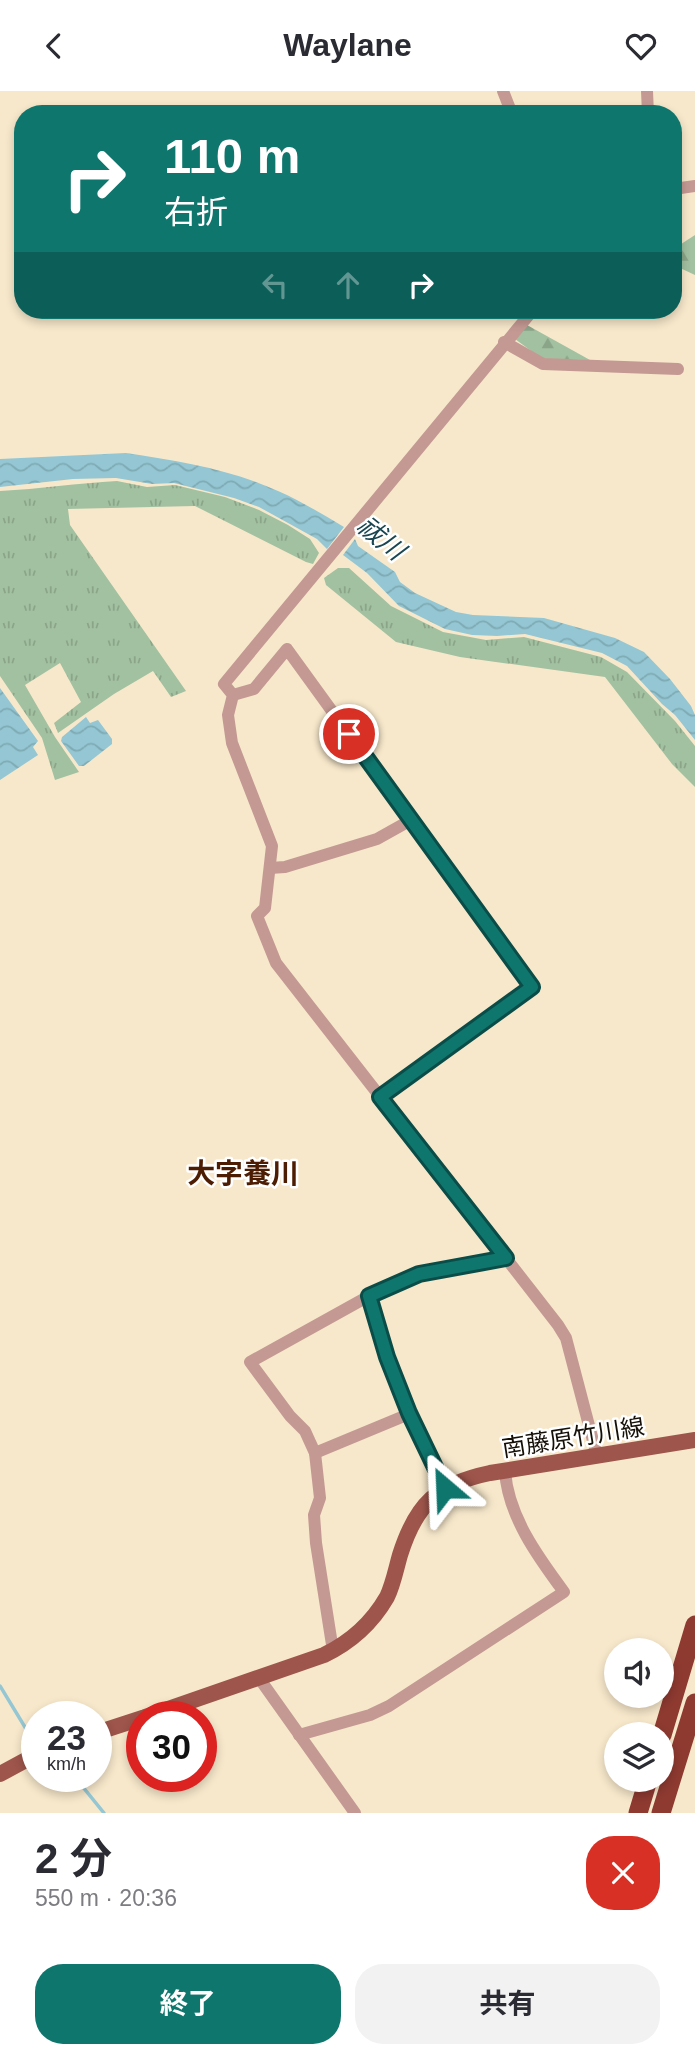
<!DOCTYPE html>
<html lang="ja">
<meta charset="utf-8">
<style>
body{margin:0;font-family:Arial,"Noto Sans JP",sans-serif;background:#f2f2f3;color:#2b2b33;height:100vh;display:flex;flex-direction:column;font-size:26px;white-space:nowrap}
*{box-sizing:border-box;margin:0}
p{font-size:23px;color:#7c7c81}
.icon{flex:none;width:38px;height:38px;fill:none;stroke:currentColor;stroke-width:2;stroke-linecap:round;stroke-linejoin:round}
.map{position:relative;height:1722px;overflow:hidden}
.details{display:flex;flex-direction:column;background:#fff;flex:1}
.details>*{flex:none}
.guide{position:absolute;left:14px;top:14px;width:668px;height:214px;border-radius:28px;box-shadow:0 4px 10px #0003;background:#0f766e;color:#fff;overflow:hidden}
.buttons{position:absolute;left:604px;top:1547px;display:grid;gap:14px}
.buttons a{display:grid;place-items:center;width:70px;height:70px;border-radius:50%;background:#fff;box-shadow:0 4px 10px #0003;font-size:35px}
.speed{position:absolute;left:21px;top:1610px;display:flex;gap:14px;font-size:35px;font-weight:700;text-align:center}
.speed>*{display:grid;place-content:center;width:91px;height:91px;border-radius:50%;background:#fff;box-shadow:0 4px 10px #0003;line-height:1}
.speed small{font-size:18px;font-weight:400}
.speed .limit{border:10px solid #d22;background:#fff;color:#111}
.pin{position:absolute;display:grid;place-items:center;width:60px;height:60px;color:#fff;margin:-30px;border:4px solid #fff;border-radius:50%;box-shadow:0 2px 7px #0007}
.me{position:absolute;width:77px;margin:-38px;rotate:334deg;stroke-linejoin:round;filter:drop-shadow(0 0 5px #0008)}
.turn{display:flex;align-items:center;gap:24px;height:147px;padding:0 35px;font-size:32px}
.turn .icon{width:91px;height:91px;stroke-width:2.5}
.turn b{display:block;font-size:49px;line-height:60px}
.lanes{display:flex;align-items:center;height:66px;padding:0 35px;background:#0003;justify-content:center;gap:35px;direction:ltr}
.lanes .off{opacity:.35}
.round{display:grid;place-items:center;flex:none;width:74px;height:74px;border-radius:28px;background:#f2f2f3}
.head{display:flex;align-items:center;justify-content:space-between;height:119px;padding:0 35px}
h1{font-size:42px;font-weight:700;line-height:52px}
.button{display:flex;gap:14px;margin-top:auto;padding:14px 35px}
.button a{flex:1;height:80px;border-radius:28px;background:#0f766e;color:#fff;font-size:28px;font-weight:700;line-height:80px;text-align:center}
.button a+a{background:#f2f2f3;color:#2b2b33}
header{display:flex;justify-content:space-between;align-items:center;height:91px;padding:0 35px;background:#fff;font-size:32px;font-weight:700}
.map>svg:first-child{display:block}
.grass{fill:url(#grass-tufts)}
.forest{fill:url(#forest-firs)}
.water{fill:url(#water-waves)}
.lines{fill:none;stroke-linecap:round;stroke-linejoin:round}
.stream{stroke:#94c7d3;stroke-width:3.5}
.minor{stroke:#c49993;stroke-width:12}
.major{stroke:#9e554b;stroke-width:16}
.highway{stroke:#8e3a31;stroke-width:19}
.route-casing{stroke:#0a4d48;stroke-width:18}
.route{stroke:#0f766e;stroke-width:12}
.labels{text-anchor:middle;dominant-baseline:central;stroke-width:5;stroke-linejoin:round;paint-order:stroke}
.street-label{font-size:24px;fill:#151007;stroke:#fff}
.water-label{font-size:26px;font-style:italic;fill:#194650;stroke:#fff}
.quarter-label{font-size:28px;font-weight:bold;fill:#4c1d02;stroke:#fff}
</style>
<header><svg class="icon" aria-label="back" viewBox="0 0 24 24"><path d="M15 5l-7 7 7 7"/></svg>Waylane<svg class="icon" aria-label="heart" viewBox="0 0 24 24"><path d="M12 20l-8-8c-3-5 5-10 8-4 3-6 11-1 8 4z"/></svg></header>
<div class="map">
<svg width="695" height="1722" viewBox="0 0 695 1722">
<defs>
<pattern id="grass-tufts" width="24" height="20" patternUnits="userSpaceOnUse" patternTransform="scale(1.75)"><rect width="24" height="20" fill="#a2c1a1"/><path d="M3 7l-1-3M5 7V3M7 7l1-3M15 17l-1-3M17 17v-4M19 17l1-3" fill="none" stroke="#8ba589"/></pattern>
<pattern id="forest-firs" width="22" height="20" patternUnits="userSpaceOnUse" patternTransform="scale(1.75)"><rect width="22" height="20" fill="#a2c1a1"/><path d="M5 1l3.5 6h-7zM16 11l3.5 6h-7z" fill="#8ba589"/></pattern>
<pattern id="water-waves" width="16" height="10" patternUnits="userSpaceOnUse" patternTransform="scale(1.75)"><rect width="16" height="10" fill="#94c7d3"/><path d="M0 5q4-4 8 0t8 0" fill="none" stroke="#7faab4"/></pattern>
</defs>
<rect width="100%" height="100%" fill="#f7e8cb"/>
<g class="grass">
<path d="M117,390L147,396L175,394L225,406L259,419L288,434L310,448L319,462L313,473L306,471L195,415L68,418L70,434L186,600L171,606L153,580L114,603L58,642L54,632L81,611L60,572L25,594L55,646L79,681L55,689L42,647L0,585V400C39,398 78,392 117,390Z"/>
<polygon points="338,477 349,477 391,515 443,541 486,549 524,546 601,566 627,581 675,630 695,655 695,696 672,673 605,586 460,566 396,551 326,494 324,487"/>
</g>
<g class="forest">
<polygon points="695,144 695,184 680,177 678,155"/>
<polygon points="527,234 590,269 542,268 515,248"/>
</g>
<g class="water">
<path d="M126,362C178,370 230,378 278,400C301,410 322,423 344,436L327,458L317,448L259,416L234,407L174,392L152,393L116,387L73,388L0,396V368Z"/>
<polygon points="355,448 358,455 395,481 400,491 415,502 456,521 473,524 544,527 615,547 644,561 670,588 691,615 695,624 695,649 675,624 662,613 627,575 602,562 525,543 497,545 472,544 445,538 399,515 367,482 343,464"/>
<polygon points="0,597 38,650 33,656 38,664 0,689"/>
<polygon points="86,626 90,632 98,629 112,648 112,653 84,675 79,675 61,650 62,646"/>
</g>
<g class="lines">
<g class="stream">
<polyline points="0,1595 37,1656"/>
<polyline points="74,1685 104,1722"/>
</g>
<g class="minor">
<polyline points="503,0 512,23"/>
<polyline points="647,0 648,23"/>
<polyline points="674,98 695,95"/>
<polyline points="533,219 224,593 233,604 228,624 232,652 272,755 265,817 257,825 276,872 558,1234 566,1247 597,1365"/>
<polyline points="504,251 543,273 678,278"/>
<polyline points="233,604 254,598 287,558 532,896 380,1006"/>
<polyline points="270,777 285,776 377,748 411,729"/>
<polyline points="315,1362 409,1323"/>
<polyline points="445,1397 409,1323 387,1266 369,1205 419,1183 506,1167"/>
<polyline points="333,1560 316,1452 314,1424 320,1407 315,1362 305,1340 290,1325 250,1271 369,1205"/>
<polyline points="259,1587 355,1722"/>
<path d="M299,1644L370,1624L389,1615L564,1501C538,1466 508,1425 505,1380"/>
</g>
<g class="major">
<path d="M145,1626L324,1564C351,1551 372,1532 387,1506C393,1494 396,1478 400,1464C416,1413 437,1393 490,1382L695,1349"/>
<polyline points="96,1642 142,1627"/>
<polyline points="0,1683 37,1663"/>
</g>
<g class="highway">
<polyline points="662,1644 695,1534"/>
<polyline points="638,1722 648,1689"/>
<polyline points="661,1722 695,1612"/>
</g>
</g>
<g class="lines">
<defs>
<polyline id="route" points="349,643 532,896 380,1006 506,1167 419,1183 369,1205 387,1266 409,1322 445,1397"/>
</defs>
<use href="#route" class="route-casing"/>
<use href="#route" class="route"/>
</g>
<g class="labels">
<g class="street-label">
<text transform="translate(573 1346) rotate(-9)">南藤原竹川線</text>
</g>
<g class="water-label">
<text transform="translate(381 447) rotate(39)">祓川</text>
</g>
<g class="quarter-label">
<text x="243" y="1082">大字養川</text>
</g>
</g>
</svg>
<div class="buttons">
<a><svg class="icon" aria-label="sound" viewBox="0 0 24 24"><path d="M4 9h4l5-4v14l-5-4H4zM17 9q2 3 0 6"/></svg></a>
<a><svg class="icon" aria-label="layers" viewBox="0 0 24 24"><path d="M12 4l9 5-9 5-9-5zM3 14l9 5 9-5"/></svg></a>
</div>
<div class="speed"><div>23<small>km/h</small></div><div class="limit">30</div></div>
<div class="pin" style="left:349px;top:643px;background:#d93025"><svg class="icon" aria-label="arrive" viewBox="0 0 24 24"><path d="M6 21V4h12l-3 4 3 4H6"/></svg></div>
<svg class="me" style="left:445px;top:1397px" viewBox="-20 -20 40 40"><path d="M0-17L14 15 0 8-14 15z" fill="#0f766e" stroke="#fff" stroke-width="4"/></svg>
<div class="guide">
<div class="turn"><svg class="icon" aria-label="right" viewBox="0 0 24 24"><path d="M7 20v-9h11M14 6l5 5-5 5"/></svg><div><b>110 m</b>右折</div></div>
<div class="lanes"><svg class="icon off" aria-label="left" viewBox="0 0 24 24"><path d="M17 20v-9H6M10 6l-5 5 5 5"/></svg><svg class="icon off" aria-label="ahead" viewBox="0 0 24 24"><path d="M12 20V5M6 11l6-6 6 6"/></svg><svg class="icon" aria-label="right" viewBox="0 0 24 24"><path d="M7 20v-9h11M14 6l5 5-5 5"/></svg></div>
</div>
</div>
<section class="details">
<div class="head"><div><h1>2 分</h1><p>550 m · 20:36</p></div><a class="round" style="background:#d93025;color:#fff"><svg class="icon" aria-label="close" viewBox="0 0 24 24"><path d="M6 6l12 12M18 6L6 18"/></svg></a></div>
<div class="button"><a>終了</a><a>共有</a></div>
</section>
